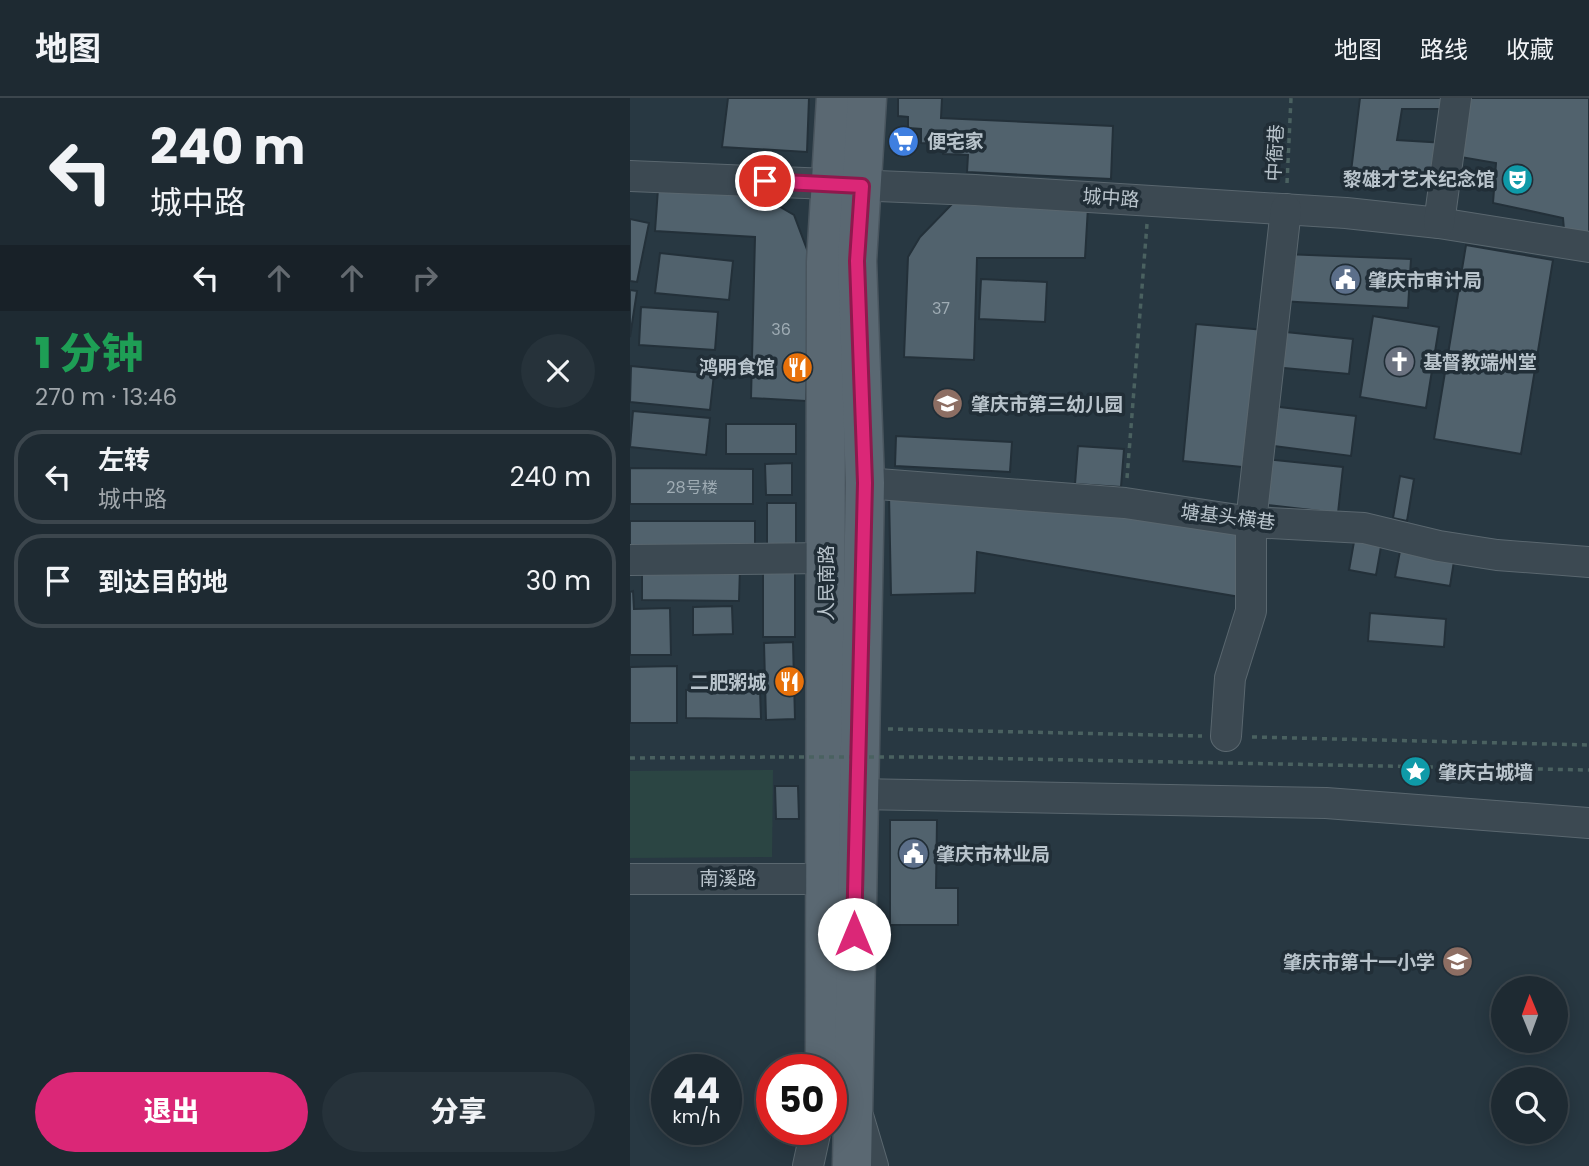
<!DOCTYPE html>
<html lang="zh">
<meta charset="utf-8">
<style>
body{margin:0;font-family:Poppins,"Noto Sans SC",sans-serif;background:#26323a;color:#f1f3f6;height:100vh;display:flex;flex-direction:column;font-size:26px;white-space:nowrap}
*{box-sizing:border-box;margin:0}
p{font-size:23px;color:#a1a7ac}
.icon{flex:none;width:38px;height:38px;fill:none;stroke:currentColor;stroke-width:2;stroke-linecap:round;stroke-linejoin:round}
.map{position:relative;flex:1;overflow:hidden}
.side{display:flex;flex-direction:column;background:#1e2a32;width:630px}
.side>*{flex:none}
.guide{background:#1e2a32;color:#f1f3f6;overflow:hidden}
.needle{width:46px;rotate:359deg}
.fabs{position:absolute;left:861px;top:878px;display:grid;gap:14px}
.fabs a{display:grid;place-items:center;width:77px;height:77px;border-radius:50%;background:#1e2a32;box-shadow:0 4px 18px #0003,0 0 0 2px #3c464d;font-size:35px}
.speed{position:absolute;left:21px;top:956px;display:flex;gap:14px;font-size:35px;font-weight:700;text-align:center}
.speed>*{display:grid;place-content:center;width:91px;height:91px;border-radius:50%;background:#1e2a32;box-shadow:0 4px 18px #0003,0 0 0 2px #3c464d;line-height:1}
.speed small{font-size:18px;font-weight:400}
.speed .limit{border:10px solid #d22;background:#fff;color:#111}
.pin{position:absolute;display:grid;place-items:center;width:60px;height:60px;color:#fff;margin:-30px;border:4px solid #fff;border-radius:50%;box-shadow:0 2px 7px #0007}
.me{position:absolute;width:77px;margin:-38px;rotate:0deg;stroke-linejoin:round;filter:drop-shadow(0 0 5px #0008)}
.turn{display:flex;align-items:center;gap:24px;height:147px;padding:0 35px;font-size:32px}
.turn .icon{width:91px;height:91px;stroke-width:2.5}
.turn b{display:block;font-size:49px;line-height:60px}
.lanes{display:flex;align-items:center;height:66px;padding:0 35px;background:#0003;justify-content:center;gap:35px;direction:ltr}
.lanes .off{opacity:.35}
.round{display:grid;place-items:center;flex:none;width:74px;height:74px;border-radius:37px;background:#26323a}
.summary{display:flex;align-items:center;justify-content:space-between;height:119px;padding:0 35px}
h1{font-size:42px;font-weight:800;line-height:52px;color:#1e9e55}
.cta{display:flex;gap:14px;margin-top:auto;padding:14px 35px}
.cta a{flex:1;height:80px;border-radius:42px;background:#db2777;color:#fff;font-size:28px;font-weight:800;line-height:80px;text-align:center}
.cta a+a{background:#26323a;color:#f1f3f6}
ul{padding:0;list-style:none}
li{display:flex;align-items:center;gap:21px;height:94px;margin:0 14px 10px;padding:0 21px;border:4px solid #3c464d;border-radius:28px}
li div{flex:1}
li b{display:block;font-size:26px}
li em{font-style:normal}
header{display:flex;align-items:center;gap:42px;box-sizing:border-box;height:98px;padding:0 35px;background:#1e2a32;border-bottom:2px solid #3c464d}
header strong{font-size:33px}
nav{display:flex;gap:38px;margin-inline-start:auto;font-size:24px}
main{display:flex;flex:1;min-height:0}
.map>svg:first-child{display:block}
.green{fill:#2b4543}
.building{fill:#51626d;stroke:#233039;stroke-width:2}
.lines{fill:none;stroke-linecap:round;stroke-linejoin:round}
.minor-casing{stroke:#5a676f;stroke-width:32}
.major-casing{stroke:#49555e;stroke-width:41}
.path{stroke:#4a6160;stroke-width:3.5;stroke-dasharray:5 5;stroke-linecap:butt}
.minor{stroke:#3c4952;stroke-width:30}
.major{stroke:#5a6872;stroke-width:38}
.path-bridge{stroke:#4a6160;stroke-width:3.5;stroke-dasharray:5 5;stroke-linecap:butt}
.route-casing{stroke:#8e194d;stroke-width:18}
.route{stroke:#db2777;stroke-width:12}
.labels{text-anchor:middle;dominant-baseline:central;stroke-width:7;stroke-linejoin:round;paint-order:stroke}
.number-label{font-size:16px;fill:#9facb4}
.poi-label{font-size:19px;font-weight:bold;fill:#b9c4cc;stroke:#212e37;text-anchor:start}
.street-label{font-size:19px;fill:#b9c4cc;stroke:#212e37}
</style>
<header>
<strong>地图</strong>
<nav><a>地图</a><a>路线</a><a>收藏</a></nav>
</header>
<main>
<section class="side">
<div class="guide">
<div class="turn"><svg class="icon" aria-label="left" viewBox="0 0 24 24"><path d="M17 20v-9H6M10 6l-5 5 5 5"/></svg><div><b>240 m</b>城中路</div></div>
<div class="lanes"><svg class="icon" aria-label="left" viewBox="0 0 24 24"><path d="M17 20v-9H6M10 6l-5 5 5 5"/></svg><svg class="icon off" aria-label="ahead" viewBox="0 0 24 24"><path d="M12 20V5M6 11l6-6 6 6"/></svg><svg class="icon off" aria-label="ahead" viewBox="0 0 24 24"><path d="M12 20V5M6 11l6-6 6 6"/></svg><svg class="icon off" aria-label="right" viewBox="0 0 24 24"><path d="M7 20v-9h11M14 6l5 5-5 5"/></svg></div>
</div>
<div class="summary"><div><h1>1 分钟</h1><p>270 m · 13:46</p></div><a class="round"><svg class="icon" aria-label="close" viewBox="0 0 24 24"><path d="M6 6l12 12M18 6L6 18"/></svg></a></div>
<ul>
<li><svg class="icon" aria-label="left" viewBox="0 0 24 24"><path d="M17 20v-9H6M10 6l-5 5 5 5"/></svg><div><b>左转</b><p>城中路</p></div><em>240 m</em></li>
<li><svg class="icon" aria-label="arrive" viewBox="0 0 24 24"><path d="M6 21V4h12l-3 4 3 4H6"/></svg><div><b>到达目的地</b></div><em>30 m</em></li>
</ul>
<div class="cta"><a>退出</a><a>分享</a></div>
</section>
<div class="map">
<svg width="959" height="1068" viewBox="0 0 959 1068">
<rect width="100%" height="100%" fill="#283842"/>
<polygon class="green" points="143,672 142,759 0,760 0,673"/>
<g class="building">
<polygon points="98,0 179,0 177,54 92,49"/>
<polygon points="268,0 312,0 311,20 483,28 481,81 337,74 338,57 313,56 313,46 291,45 291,31 278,30 278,19 268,18"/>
<polygon points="730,0 822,0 820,11 772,11 767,42 816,45 810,85 768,82 764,90 720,82"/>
<polygon points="840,0 959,0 959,136 934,132 933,120 863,105 866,65 819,57"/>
<polygon points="28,91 128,96 164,117 181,162 176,303 121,300 125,139 25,133"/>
<polygon points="324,104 458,109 455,160 347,160 344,262 274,259 278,159 290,139"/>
<polygon points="0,121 19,125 7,184 0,183"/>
<polygon points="836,147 923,162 891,356 804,341"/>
<polygon points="30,155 103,163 99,202 25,195"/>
<polygon points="654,156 781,161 778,210 649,203"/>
<polygon points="351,181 417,184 415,224 349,221"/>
<polygon points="0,192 7,193 0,239"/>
<polygon points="11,209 88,214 85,252 9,247"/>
<polygon points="743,218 809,229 796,310 730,299"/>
<polygon points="566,226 635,232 622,370 553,363"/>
<polygon points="646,233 723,241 719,276 643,269"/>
<polygon points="1,268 84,276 80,312 0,304"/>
<polygon points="641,308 726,318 721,358 636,347"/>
<polygon points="3,313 80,320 76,357 0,349"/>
<rect x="96" y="326" width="70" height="30"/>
<polygon points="266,338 382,344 380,374 265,368"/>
<polygon points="448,348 494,351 491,389 445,386"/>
<polygon points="634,361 713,369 708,415 628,406"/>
<polygon points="162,365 162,397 136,397 135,366"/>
<polygon points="0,370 123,371 123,406 0,406"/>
<polygon points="770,378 784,381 777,423 763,420"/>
<polygon points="259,396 615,431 610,499 347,454 345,495 261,497"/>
<rect x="137" y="405" width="29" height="52"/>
<rect x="0" y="423" width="125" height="35"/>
<polygon points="725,438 752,443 746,477 719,472"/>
<polygon points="771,448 825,457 820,488 765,479"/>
<rect x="133" y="465" width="32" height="74"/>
<polygon points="12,468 110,469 109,503 12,502"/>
<polygon points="3,493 4,511 40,510 41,557 0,557 0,494"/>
<polygon points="102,508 103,536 63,537 63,509"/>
<polygon points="740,515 816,521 814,549 738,543"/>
<polygon points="163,544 165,621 136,622 134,545"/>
<polygon points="47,568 47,625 0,625 0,569"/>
<polygon points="130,591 131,621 56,620 56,592"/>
<polygon points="145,688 168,688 169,721 146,721"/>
<polygon points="260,722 307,722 306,790 328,790 328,827 260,827"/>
</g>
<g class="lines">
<defs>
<g id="minor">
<polyline points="0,78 345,92 716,115 809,125 959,149"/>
<polyline points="809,125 826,0"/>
<polyline points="235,385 495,405 621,424 734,430 809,448 867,457 959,464"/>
<polyline points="1,462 196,460"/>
<polyline points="596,638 600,580 621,513 621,424 656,111"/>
<polyline points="227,696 696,705 959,725"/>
<polyline points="0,781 217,781"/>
<polyline points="229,1021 243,1068"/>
<polyline points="178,1068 186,1031"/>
</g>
<g id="major">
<polyline points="195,971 196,164 206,0"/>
<polyline points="222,1068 235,385 227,163 237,0"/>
</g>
</defs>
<use href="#minor" class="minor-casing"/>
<use href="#major" class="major-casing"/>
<g class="path">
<polyline points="657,85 661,0"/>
<polyline points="497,380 517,126"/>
<polyline points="258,631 572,638"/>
<polyline points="622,639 959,647"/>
<polyline points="288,659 959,672"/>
<polyline points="0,660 149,659"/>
</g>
<use href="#minor" class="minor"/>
<use href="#major" class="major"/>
<polyline class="path-bridge" points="149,659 288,659"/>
</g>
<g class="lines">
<defs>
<polyline id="route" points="135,83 232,88 227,163 235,385 224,836"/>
</defs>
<use href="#route" class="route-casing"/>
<use href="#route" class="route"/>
</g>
<defs>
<symbol id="supermarket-disc" viewBox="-11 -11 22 22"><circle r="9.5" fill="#3f7fe0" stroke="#212e37"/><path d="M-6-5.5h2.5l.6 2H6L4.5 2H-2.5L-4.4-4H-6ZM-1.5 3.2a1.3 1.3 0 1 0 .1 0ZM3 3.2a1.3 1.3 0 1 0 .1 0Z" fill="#fff"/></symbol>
<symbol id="theatre-disc" viewBox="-11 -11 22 22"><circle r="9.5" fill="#0f9aa8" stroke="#212e37"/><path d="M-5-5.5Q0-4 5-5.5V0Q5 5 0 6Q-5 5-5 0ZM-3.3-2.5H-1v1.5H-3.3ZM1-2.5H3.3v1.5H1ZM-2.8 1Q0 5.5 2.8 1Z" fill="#fff"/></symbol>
<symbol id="civic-disc" viewBox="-11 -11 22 22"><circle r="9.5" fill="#5c6f8a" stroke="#212e37"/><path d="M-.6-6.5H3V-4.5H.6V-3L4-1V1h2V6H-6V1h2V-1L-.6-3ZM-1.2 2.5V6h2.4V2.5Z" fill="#fff"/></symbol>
<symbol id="church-disc" viewBox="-11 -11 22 22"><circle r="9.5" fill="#6b7280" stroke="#212e37"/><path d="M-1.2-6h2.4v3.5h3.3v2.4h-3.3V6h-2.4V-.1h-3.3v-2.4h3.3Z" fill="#fff"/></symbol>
<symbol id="restaurant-disc" viewBox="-11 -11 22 22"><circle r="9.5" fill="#e8710a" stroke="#212e37"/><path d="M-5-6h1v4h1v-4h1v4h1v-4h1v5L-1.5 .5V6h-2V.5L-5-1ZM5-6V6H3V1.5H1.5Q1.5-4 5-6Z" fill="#fff"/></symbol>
<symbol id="school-disc" viewBox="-11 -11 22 22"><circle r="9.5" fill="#8d6e63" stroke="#212e37"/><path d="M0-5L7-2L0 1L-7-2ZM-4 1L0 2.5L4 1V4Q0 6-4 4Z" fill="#fff"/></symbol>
<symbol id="sight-disc" viewBox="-11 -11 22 22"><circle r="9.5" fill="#0f9aa8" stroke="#212e37"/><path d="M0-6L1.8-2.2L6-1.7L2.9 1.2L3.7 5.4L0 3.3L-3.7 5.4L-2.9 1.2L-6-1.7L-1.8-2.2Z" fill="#fff"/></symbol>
</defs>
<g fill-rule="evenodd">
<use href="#supermarket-disc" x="256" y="26" width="35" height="35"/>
<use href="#theatre-disc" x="870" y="64" width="35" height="35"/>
<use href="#civic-disc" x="698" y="164" width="35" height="35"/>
<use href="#church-disc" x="752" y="246" width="35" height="35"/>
<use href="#restaurant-disc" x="150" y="252" width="35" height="35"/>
<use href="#school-disc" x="300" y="288" width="35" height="35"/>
<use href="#restaurant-disc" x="142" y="566" width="35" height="35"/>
<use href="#sight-disc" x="768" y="656" width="35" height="35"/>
<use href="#civic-disc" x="266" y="738" width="35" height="35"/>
<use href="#school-disc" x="810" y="846" width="35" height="35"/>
</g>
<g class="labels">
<g class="number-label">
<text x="311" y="210">37</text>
<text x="151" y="231">36</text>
<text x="62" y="389">28号楼</text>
</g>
<g class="poi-label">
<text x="297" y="43">便宅家</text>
<text x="865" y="81" text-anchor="end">黎雄才艺术纪念馆</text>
<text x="738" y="182">肇庆市审计局</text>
<text x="793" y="264">基督教端州堂</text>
<text x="145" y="269" text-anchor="end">鸿明食馆</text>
<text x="341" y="306">肇庆市第三幼儿园</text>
<text x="136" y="584" text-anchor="end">二肥粥城</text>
<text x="808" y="674">肇庆古城墙</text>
<text x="306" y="756">肇庆市林业局</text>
<text x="805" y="864" text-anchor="end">肇庆市第十一小学</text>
</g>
<g class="street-label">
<text transform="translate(645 55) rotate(-87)">中衙巷</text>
<text transform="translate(481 100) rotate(4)">城中路</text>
<text transform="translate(598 419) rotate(7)">塘基头横巷</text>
<text transform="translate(196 485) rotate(-90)">人民南路</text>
<text x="98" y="780">南溪路</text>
</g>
</g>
</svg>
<div class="fabs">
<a><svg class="needle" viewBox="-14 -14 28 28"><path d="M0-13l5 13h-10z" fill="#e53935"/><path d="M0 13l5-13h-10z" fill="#a1a7ac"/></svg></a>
<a><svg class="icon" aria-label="search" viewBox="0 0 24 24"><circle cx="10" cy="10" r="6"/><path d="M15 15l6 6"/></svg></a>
</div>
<div class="speed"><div>44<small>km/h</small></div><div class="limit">50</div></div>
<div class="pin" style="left:135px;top:83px;background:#d93025"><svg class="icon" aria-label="arrive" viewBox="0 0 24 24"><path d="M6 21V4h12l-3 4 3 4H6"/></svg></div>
<svg class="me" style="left:224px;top:836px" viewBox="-20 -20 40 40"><circle r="19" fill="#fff"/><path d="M0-13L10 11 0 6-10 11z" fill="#db2777"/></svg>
</div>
</main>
